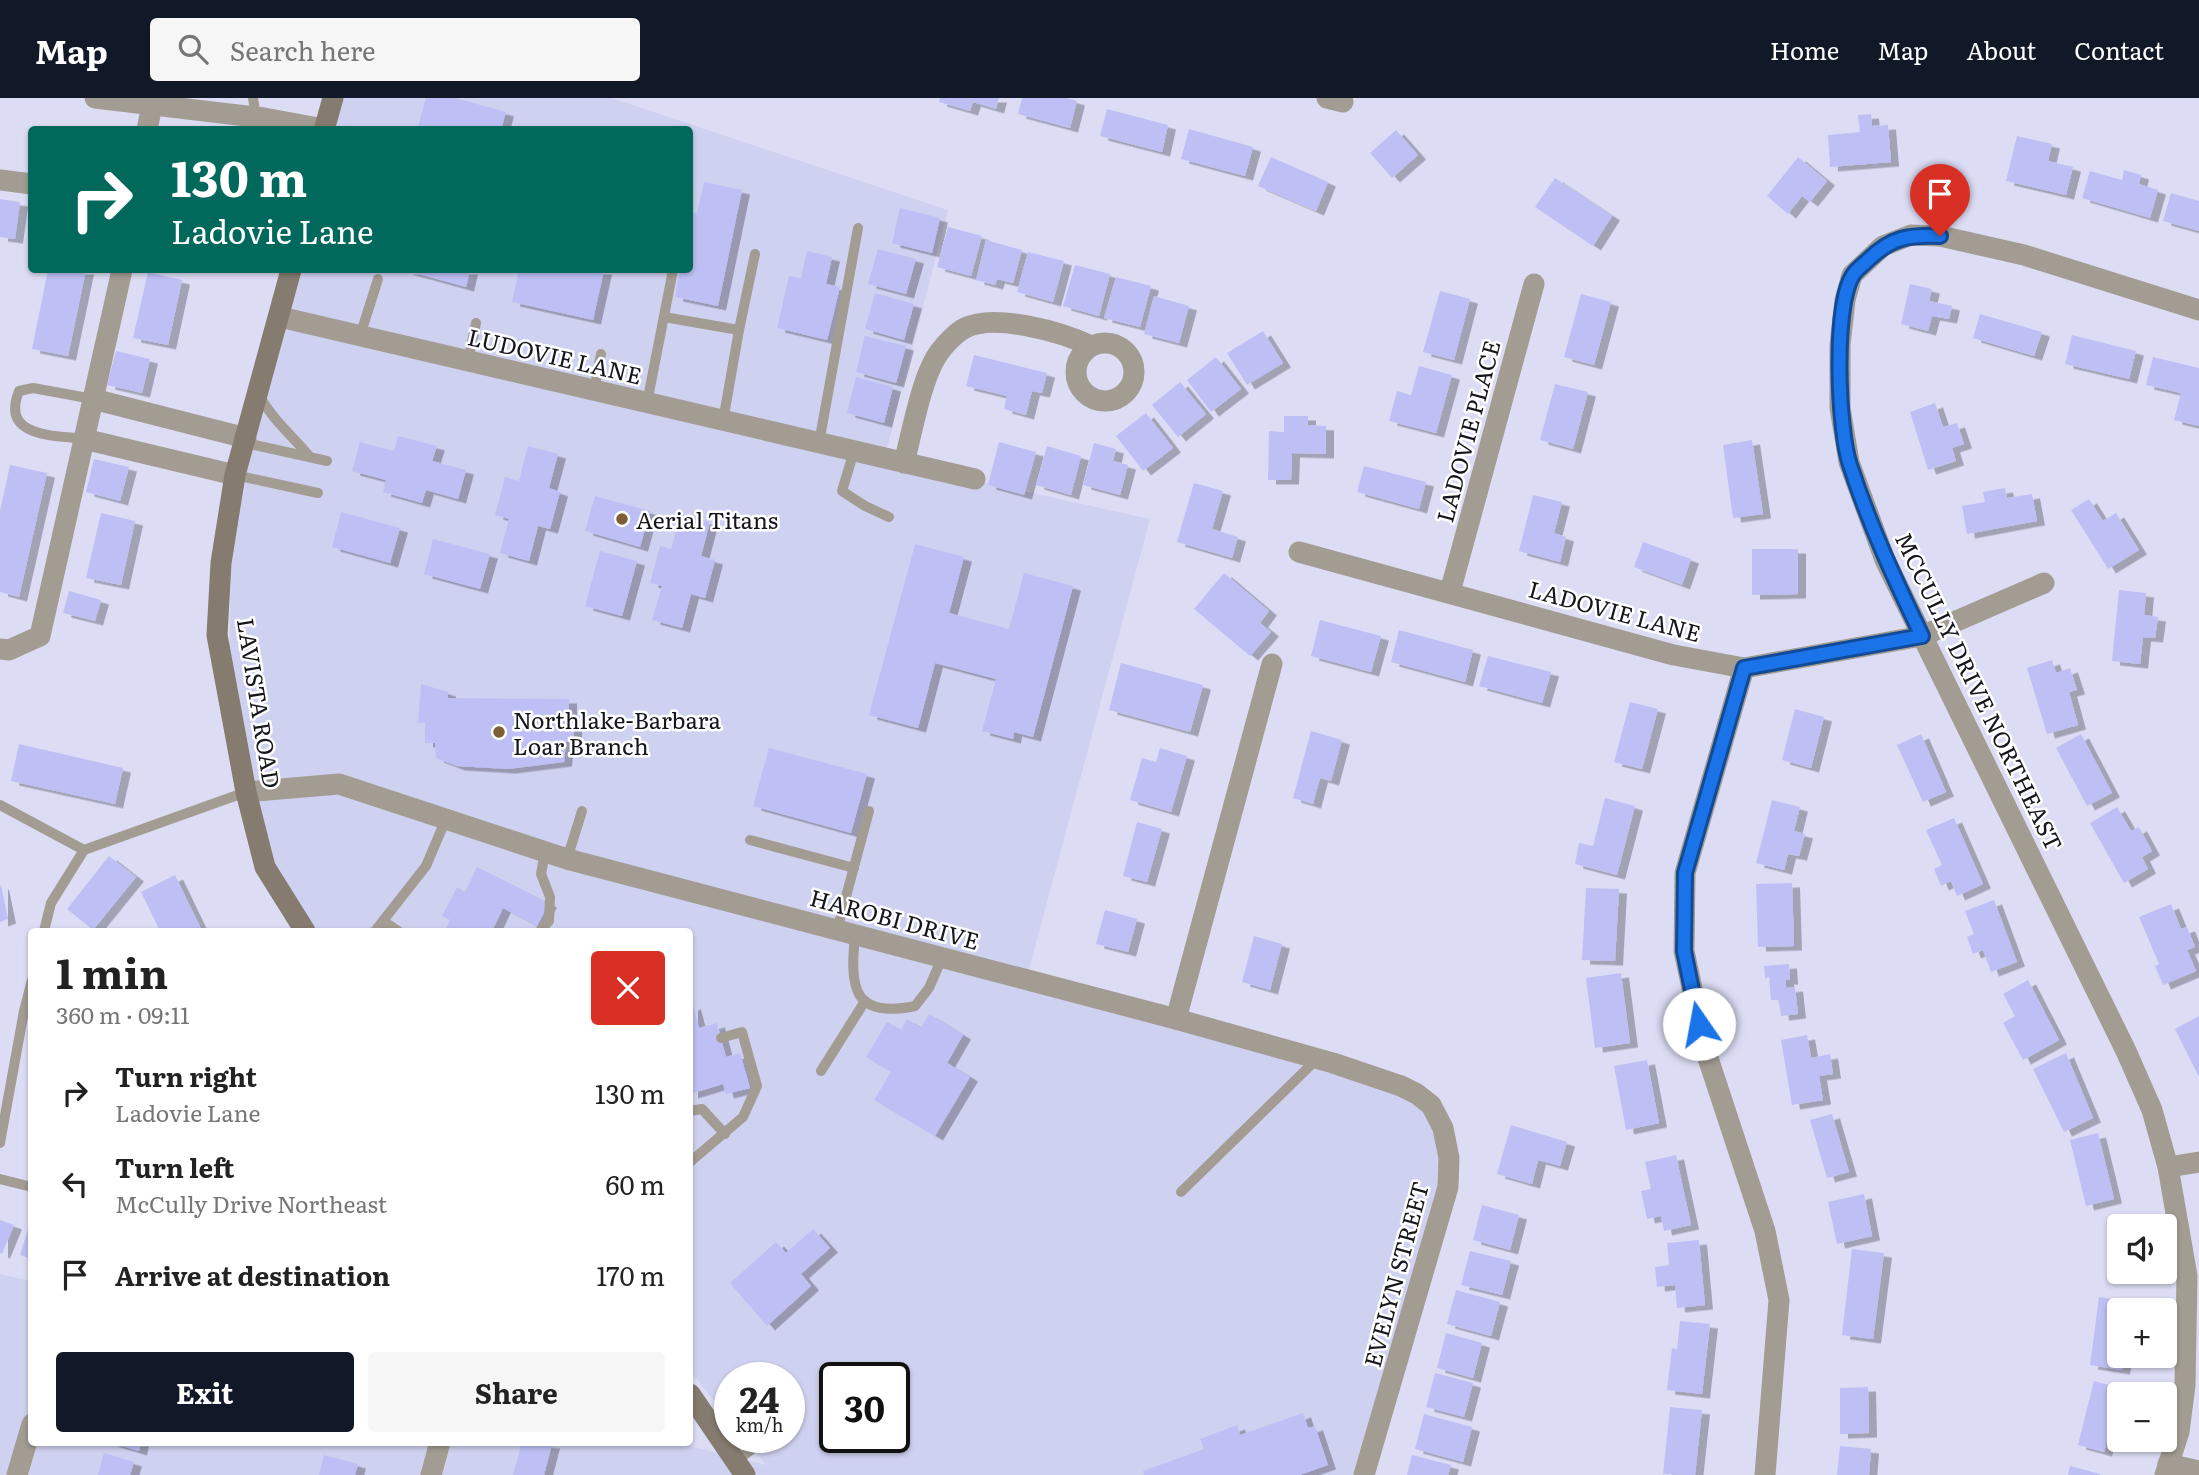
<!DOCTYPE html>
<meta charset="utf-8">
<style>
body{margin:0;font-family:Literata,serif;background:#f6f6f6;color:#222;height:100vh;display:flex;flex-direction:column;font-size:26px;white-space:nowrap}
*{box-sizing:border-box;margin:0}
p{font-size:23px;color:#767676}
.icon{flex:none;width:38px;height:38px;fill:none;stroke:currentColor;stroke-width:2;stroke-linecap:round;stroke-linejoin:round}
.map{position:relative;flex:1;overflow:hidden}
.sheet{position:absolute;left:28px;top:830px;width:665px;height:518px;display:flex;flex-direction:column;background:#fff;border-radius:7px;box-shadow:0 2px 5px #0004}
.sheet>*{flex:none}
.top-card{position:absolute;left:28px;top:28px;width:665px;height:147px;border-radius:7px;box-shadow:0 2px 5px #0004;background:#00695c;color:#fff;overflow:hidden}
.buttons{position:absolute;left:2107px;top:1116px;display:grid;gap:14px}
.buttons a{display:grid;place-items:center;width:70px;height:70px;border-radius:7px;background:#fff;box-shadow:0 2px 5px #0004;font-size:35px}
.speed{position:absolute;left:714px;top:1264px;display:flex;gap:14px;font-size:35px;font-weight:700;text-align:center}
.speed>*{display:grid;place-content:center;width:91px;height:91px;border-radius:50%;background:#fff;box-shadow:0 2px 5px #0004;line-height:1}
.speed small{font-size:18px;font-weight:400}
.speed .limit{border:4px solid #111;border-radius:10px;background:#fff;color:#111}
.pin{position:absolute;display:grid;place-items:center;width:60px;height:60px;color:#fff;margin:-72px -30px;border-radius:50% 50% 50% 0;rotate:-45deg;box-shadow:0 0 7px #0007}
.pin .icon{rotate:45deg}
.me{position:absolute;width:77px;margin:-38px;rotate:348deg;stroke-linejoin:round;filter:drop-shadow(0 0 5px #0008)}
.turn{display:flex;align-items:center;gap:24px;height:147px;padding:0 28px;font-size:32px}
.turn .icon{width:91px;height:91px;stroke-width:2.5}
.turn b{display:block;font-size:49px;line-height:60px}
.round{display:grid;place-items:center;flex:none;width:74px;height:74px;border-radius:7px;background:#f6f6f6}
.overview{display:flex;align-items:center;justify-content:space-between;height:119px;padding:0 28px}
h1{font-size:42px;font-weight:700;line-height:52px}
.button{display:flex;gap:14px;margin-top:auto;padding:14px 28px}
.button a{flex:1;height:80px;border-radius:7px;background:#111827;color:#fff;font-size:28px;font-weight:700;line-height:80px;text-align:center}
.button a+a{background:#f6f6f6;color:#222}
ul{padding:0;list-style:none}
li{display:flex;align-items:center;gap:21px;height:91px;padding:0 28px}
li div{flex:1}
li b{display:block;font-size:26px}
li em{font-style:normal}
header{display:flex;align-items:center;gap:42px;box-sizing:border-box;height:98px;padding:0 35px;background:#111827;color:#fff}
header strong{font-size:33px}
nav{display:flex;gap:38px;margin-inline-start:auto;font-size:24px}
.search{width:490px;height:63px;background:#f6f6f6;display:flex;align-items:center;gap:18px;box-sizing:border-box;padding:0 24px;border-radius:7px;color:#767676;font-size:26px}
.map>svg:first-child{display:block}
.built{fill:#cfd1f0;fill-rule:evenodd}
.building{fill:#bec0f5;filter:url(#shadow)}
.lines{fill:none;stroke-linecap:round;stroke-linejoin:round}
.lane{stroke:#a29c93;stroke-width:10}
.street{stroke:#a29c93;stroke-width:21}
.secondary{stroke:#857b6e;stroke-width:21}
.route-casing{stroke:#114b97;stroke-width:18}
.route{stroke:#1a73e8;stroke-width:12}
.poi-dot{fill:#7d5f33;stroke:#fff;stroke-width:2.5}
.labels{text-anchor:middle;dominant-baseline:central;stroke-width:5;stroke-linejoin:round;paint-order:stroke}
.street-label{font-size:23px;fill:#15151d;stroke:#fff}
.poi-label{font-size:23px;fill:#15151d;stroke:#fff;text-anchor:start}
</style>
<header>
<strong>Map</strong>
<div class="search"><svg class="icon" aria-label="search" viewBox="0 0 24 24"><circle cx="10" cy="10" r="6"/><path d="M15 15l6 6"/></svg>Search here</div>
<nav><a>Home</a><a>Map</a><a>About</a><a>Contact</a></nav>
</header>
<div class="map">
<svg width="2199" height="1377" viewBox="0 0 2199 1377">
<defs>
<filter id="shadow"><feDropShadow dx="8" dy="4.5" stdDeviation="0" flood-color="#0004"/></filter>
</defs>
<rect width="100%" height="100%" fill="#dcddf5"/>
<path class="built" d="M331,0H612L948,112L884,362L1150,421L1028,875L1417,1002L1454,1065L1366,1377H0V1176L31,1183L32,1344H674L766,1367L743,1339H789V1279H730V1322L690,1273V833H304L267,769L228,630L233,371L286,172H690V32L323,31ZM835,1279H894V1339H835Z"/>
<g class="building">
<polygon points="426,0 455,0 506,14 501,32 417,32"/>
<polygon points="940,0 999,0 996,11 973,4 970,13 939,4"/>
<polygon points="1022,0 1067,0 1077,3 1070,30 1018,16"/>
<polygon points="1107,11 1168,27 1162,54 1100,38"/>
<polygon points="1871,16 1872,28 1888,27 1891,64 1830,69 1828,37 1860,34 1858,17"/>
<polygon points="1189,31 1253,49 1245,78 1181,61"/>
<polygon points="1396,32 1418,57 1392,80 1370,55"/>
<polygon points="2017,38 2052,46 2048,63 2073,69 2066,97 2006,83"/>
<polygon points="1271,59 1328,84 1316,113 1258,88"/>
<polygon points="1798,59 1827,83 1810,104 1802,98 1788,116 1767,98"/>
<polygon points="2124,72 2141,77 2139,86 2158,92 2150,120 2082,100 2090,73 2122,82"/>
<polygon points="1555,80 1612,118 1593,148 1535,109"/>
<polygon points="704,84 742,92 718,208 675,199 680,172 690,172 690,114 697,115"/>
<polygon points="2171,95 2199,103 2199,133 2163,123"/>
<polygon points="0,101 20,104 15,141 0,139"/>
<polygon points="900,110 940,120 932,155 892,145"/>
<polygon points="948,129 982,138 971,178 937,169"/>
<polygon points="986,142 1022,152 1013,185 997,181 995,187 976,182"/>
<polygon points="878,151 916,161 906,196 868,186"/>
<polygon points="807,153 832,159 826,186 840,189 827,242 777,230 789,178 801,180"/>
<polygon points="1028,154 1064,163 1053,204 1017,194"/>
<polygon points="1075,167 1110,176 1099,218 1063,208"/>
<polygon points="48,172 86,172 68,258 32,251"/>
<polygon points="404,172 470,172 466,189"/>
<polygon points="519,172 604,172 593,222 512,204"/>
<polygon points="148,174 182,182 168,247 133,240"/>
<polygon points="1116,179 1151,188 1140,229 1104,220"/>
<polygon points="1910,186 1932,191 1929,203 1952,208 1949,221 1932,218 1928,233 1901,226"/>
<polygon points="1440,193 1470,201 1454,262 1423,254"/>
<polygon points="875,195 914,206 904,242 865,231"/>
<polygon points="1581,196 1611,204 1594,267 1564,259"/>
<polygon points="1154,198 1189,208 1179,245 1144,236"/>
<polygon points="1980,216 2042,234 2034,258 1973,240"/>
<polygon points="1263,233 1283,265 1247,287 1227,255"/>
<polygon points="2072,237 2136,253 2129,281 2065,266"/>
<polygon points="865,238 906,248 896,285 856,274"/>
<polygon points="116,253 150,261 142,295 107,287"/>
<polygon points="974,257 1047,275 1042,295 1032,293 1026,317 1004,311 1007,298 966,288"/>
<polygon points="1216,259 1241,291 1211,314 1187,282"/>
<polygon points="2153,259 2199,270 2199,328 2174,322 2181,295 2146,287"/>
<polygon points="1419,268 1452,277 1436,335 1389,323 1397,293 1411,297"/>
<polygon points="856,279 893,289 884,325 847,315"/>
<polygon points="1180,284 1206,316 1178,339 1152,307"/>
<polygon points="1555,286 1588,294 1573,351 1540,342"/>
<polygon points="1935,305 1943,329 1957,325 1964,346 1952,350 1956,363 1928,372 1910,314"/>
<polygon points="1146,315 1173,350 1143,373 1116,338"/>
<polygon points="1284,318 1308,318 1308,327 1326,328 1326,356 1292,355 1291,382 1268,382 1269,333 1284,334"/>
<polygon points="398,338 437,348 432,363 466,372 458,401 426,392 422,405 383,394 386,382 352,373 360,344 394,353"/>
<polygon points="1752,342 1763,416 1733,420 1723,347"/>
<polygon points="999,344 1036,354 1024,397 988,387"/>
<polygon points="1094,345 1116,351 1113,363 1128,367 1120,397 1083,387"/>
<polygon points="528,348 558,356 549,390 560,394 550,431 538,428 529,463 500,455 509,421 495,417 505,379 519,383"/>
<polygon points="1047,348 1081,358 1071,397 1036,387"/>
<polygon points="94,361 129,369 120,403 86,394"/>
<polygon points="10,367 47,375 19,499 0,494 0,413"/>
<polygon points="1364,368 1426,384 1419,411 1357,394"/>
<polygon points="1194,385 1223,393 1212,431 1238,439 1232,460 1177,444"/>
<polygon points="2005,390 2007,400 2032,396 2037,423 1967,436 1962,408 1985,404 1983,394"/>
<polygon points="1533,397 1562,404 1554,435 1566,439 1560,464 1519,453"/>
<polygon points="595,398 650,413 640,449 585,433"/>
<polygon points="2089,401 2103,423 2116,415 2139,452 2108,471 2071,412"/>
<polygon points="341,414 400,430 390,465 332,449"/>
<polygon points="101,415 135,423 121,487 86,480"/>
<polygon points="681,416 710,424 701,458 715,462 705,500 691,496 682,530 652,522 662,488 650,485 660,448 671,451"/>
<polygon points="433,441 490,456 480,491 424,476"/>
<polygon points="1643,444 1691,461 1682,487 1634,469"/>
<polygon points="915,446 964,459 949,515 1009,531 1024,475 1073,488 1033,639 1014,634 1013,641 982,633 996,581 935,565 918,630 869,617"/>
<polygon points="1752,451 1798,451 1798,496 1752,497"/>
<polygon points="600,453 637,463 622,518 585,508"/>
<polygon points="1224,475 1269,513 1260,525 1271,534 1250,558 1194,511"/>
<polygon points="2119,492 2146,495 2144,517 2158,519 2155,540 2143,539 2140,566 2112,563"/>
<polygon points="69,493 101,502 95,523 63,515"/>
<polygon points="1320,522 1381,538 1371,574 1311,558"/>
<polygon points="1399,532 1473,552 1465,584 1391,564"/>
<polygon points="1488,558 1551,574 1542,605 1479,588"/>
<polygon points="2052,562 2056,575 2070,570 2077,592 2069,594 2078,627 2047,636 2027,570"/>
<polygon points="1121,565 1203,587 1190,634 1109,612"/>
<polygon points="421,586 448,594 448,600 569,601 569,625 574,625 574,643 566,644 564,664 508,671 457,668 436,660 435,645 425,645 425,624 418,625"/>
<polygon points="1630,604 1658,611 1642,671 1614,664"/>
<polygon points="1795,611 1824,619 1811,670 1782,662"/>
<polygon points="1311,633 1342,642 1331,683 1320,680 1313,706 1293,700"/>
<polygon points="1921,636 1946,694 1923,704 1897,647"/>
<polygon points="2081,636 2112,695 2087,708 2056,650"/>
<polygon points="19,646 123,670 115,706 11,683"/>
<polygon points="769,650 867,676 851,735 753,708"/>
<polygon points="1160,650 1187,658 1171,714 1130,702 1142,660 1156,664"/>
<polygon points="1605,700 1635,708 1617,777 1575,766 1579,745 1593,748"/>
<polygon points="1772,702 1800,709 1794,733 1805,736 1799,758 1788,756 1784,772 1756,765"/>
<polygon points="2117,709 2131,733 2139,729 2152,753 2142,759 2148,771 2124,785 2090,725"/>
<polygon points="1954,720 1983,786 1957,798 1951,783 1941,788 1934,771 1942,767 1926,732"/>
<polygon points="1137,724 1162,731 1147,784 1123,778"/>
<polygon points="109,758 136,779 93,832 67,811"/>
<polygon points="477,769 549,805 537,828 503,810 492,833 445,833 450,822 442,818 457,789 465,794"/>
<polygon points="175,777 202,833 160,833 141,794"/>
<polygon points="1792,785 1794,848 1758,849 1756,786"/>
<polygon points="1,787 8,821 0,824 0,788"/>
<polygon points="1586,790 1619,791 1615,863 1582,862"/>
<polygon points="1994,802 2017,864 1991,874 1983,852 1973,856 1967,839 1974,836 1965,813"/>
<polygon points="2171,806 2181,831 2187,829 2195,849 2187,852 2196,873 2163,887 2155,868 2159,866 2139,819"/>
<polygon points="1105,812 1137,821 1128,854 1096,846"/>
<polygon points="1254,838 1282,846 1270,892 1242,884"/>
<polygon points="1789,866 1790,882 1786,882 1786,890 1795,889 1798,916 1781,918 1779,902 1771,902 1769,879 1765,880 1764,868"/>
<polygon points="1621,875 1630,945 1595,950 1586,880"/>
<polygon points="2028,882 2059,942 2023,962 2003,925 2015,918 2003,896"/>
<polygon points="693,907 699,930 717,925 726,959 740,955 750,990 726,996 723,986 690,996 690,908"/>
<polygon points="929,916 963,937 947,965 970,979 935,1038 874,1002 891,974 866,959 887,924 901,932 907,921 921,930"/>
<polygon points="2199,918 2199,979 2175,931"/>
<polygon points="1807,937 1811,960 1830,956 1833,976 1819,978 1823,1002 1792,1007 1781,942"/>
<polygon points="2066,955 2093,1020 2064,1034 2033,971"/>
<polygon points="1647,962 1659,1025 1626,1032 1614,968"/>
<polygon points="1832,1016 1849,1074 1827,1080 1810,1022"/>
<polygon points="1511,1027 1567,1044 1560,1068 1538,1062 1532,1086 1497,1076"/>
<polygon points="2098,1035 2114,1101 2086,1108 2070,1042"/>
<polygon points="1676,1057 1691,1127 1664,1133 1661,1118 1647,1121 1641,1093 1651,1091 1645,1064"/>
<polygon points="1864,1096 1872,1138 1837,1146 1828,1104"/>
<polygon points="1482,1107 1519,1117 1510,1152 1473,1142"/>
<polygon points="0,1122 14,1127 2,1156 0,1155"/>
<polygon points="29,1128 32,1129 32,1161 20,1157"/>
<polygon points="813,1131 830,1150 801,1176 811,1188 767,1228 730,1185 776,1144 786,1155"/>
<polygon points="1699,1142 1705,1207 1677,1210 1675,1187 1657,1189 1655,1169 1669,1167 1667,1145"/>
<polygon points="1852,1151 1884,1155 1873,1241 1842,1237"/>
<polygon points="1470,1153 1511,1163 1502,1197 1461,1187"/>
<polygon points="1456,1192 1500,1204 1491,1238 1447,1226"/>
<polygon points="2099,1199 2132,1204 2131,1213 2119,1213 2119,1258 2124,1258 2122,1272 2090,1267"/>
<polygon points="1680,1223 1710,1226 1702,1296 1667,1292 1672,1250 1677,1251"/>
<polygon points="1446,1235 1482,1245 1473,1280 1437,1270"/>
<polygon points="1435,1275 1473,1285 1464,1319 1426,1309"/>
<polygon points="2094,1283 2120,1290 2104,1354 2078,1347"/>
<polygon points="1868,1289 1869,1335 1840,1336 1840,1290"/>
<polygon points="1670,1309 1702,1312 1695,1377 1663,1376"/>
<polygon points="1303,1315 1308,1330 1315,1328 1328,1367 1299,1377 1144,1377 1143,1373 1204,1351 1200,1341 1237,1327 1240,1337"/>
<polygon points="1424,1316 1472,1329 1463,1364 1415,1351"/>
<polygon points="109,1344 141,1344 139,1353"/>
<polygon points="522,1344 552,1346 544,1377 513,1377"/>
<polygon points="1840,1348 1871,1351 1869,1377 1837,1377"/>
<polygon points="104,1355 134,1364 130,1377 98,1377"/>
<polygon points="324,1357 358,1366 355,1377 319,1377"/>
<polygon points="1412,1357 1451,1367 1448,1377 1407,1377"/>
<polygon points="2070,1368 2100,1376 2100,1377 2068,1377"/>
</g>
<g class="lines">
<g class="lane">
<polyline points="253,0 256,19"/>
<polyline points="664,219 739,232 723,323"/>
<polyline points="739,232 755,156"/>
<polyline points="360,238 378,181"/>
<polyline points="468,263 476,225"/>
<polyline points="594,293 601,256"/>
<path d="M258,295C272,322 291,336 309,358"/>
<polyline points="647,305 673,172"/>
<path d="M84,341C55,337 0,340 19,293L33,290L93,301"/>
<polyline points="245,345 327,363"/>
<polyline points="819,345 858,130"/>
<polyline points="854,353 842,393 865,408 889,419"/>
<polyline points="235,377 318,395"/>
<polyline points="0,707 84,752"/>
<polyline points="750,742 854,770"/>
<polyline points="567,761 582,713"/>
<polyline points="383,823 398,833"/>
<polyline points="837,832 869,713"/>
<polyline points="44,833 51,805 84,752 246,694"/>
<polyline points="375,833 426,768 446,721"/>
<polyline points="540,833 549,823 550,799 541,776 545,754"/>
<path d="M855,837C850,889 852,921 915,908L929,890L942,860"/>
<polyline points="821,973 865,903"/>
<polyline points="690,1013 702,1011 725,1036"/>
<polyline points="0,1045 24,913 32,882"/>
<polyline points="690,1064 743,1019 757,988 742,934 721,940"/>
<polyline points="0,1081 32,1089"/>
<polyline points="1181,1094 1317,961"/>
<polyline points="789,1323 795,1314"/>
<polyline points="736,1363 769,1339"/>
</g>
<g class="street">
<polyline points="95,0 264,20 324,31"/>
<polyline points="1327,0 1343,4"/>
<polyline points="147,32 152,7"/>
<polyline points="0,82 32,86"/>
<polyline points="280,219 975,381"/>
<circle cx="1105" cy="274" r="29"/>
<polyline points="93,301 246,340"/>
<polyline points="84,341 235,377"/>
<path d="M904,365C912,335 922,275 941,252C946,245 957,234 965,230C995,215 1062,234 1091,248"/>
<polyline points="1299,454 1674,557 1744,570 1922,538 2044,485"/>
<polyline points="1450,494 1534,186"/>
<polyline points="0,551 9,552 40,538 122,172"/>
<polyline points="1744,570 1685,775 1684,853 1705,951 1765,1133 1779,1202 1765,1377"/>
<polyline points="246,694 339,686 567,761 1176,921 1333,965 1401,988 1417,996 1431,1007 1443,1030 1449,1060 1448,1089 1364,1377"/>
<polyline points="1176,921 1272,566"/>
<polyline points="2168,1069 2199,1064"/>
<polyline points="2168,1366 2199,1373"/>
<polyline points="17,1377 32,1326"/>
<polyline points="431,1377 440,1344"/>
<polyline points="2165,1377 2179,1334 2185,1287 2187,1178 2168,1069 2152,1012 2126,953 1885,462 1849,364 1840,310 1840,247 1845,202 1852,177 1883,148 1911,137 1940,138 2024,157 2199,212"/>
</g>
<g class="secondary">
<polyline points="324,32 333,0"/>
<polyline points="291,172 235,377 221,465 217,537 246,694 265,769 305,833"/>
<polyline points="690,1296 745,1377"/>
</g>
</g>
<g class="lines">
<defs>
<path id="route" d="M1699,926L1684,853L1685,775L1744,570L1922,538C1895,482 1869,426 1850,367C1838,332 1833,208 1853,177C1856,172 1863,167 1868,162C1892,139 1908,137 1940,138"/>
</defs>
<use href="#route" class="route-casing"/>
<use href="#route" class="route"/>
</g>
<g class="poi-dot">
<circle cx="622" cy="421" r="7"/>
<circle cx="499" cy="634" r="7"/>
</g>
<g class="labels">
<g class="street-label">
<text transform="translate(555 257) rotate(13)">LUDOVIE LANE</text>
<text transform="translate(1467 333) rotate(-75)">LADOVIE PLACE</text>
<text transform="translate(1615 512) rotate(15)">LADOVIE LANE</text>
<text transform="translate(1980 593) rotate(64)">MCCULLY DRIVE NORTHEAST</text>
<text transform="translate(260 605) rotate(81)">LAVISTA ROAD</text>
<text transform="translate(895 820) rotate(15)">HAROBI DRIVE</text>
<text transform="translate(1395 1176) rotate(-75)">EVELYN STREET</text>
</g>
<g class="poi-label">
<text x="636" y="421">Aerial Titans</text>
<text x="513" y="621">Northlake-Barbara<tspan x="513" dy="26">Loar Branch</tspan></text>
</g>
</g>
</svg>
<div class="buttons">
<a><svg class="icon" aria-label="sound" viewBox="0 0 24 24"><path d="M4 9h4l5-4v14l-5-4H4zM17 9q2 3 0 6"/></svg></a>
<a>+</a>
<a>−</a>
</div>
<div class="speed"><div>24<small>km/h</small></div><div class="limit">30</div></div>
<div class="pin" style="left:1940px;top:138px;background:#d93025"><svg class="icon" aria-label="arrive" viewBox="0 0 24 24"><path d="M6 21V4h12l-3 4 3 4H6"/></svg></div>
<svg class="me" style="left:1699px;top:926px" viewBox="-20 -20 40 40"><circle r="19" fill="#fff"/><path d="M0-13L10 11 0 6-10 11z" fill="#1a73e8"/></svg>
<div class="top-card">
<div class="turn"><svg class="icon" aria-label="right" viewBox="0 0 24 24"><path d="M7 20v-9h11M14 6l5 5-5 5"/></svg><div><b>130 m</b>Ladovie Lane</div></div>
</div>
<section class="sheet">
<div class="overview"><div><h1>1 min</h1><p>360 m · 09:11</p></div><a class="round" style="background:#d93025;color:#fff"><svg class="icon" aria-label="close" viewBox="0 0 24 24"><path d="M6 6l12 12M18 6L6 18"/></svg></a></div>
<ul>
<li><svg class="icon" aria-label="right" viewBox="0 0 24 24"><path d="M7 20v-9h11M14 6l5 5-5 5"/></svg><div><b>Turn right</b><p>Ladovie Lane</p></div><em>130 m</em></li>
<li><svg class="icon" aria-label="left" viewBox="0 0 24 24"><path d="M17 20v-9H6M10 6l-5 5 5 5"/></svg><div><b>Turn left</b><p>McCully Drive Northeast</p></div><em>60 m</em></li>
<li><svg class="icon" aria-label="arrive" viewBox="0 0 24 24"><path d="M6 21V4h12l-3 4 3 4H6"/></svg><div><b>Arrive at destination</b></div><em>170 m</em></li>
</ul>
<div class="button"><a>Exit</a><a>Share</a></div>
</section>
</div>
